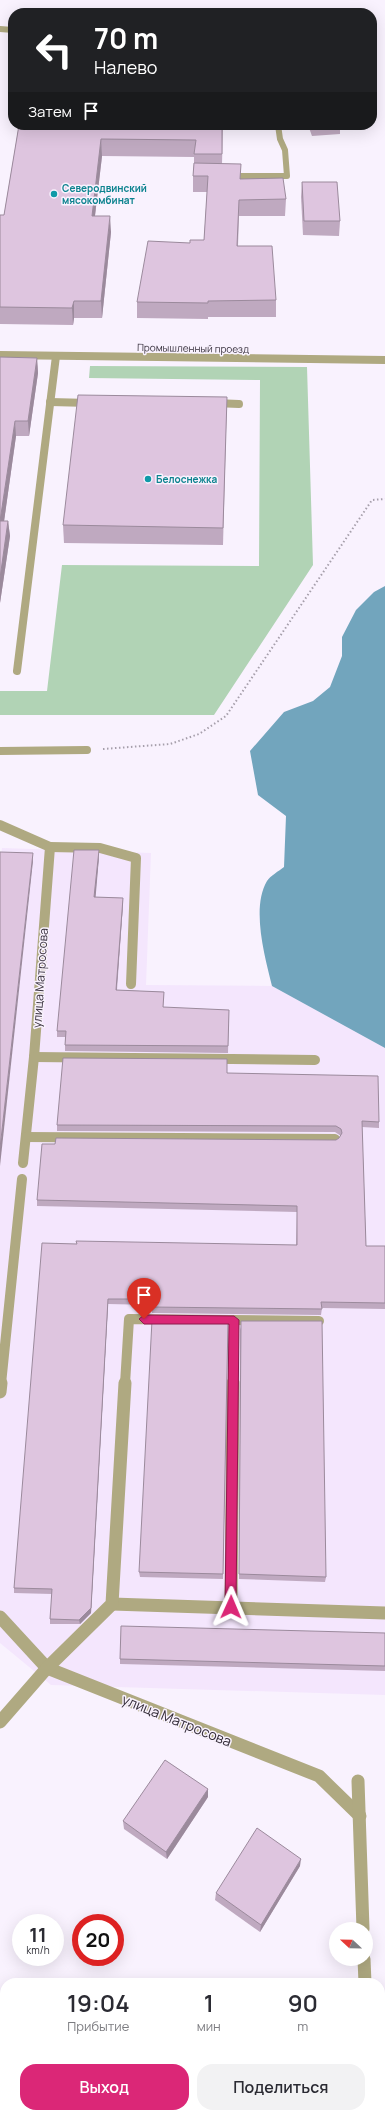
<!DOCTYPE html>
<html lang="ru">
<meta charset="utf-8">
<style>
body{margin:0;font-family:Manrope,sans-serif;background:#f2f2f3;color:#2b2b33;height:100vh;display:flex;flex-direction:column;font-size:15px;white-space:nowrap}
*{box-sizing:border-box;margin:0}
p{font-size:13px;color:#7c7c81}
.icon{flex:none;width:22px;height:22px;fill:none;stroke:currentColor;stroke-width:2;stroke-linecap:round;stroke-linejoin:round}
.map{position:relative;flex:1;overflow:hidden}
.sheet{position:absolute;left:0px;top:1978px;width:385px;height:140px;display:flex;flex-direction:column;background:#fff;border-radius:16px 16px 0 0;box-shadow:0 4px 16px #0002}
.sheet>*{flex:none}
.banner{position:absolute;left:8px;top:8px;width:369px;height:122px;border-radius:16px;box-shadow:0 4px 16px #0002;background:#202124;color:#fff;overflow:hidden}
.needle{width:26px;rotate:292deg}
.controls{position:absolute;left:329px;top:1922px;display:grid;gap:8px}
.controls a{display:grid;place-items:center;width:44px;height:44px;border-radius:50%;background:#fff;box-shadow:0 4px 16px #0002;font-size:20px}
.speed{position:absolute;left:12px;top:1914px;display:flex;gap:8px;font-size:20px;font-weight:700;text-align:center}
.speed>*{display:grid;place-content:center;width:52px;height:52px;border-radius:50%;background:#fff;box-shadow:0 4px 16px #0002;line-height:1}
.speed small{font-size:10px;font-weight:400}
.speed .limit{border:6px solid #d22;background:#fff;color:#111}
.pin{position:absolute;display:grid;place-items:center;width:34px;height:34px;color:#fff;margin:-41px -17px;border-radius:50% 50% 50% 0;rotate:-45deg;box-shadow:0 0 4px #0007}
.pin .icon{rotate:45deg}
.me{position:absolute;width:44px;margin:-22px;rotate:1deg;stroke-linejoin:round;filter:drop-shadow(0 0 3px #0008)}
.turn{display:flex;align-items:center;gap:14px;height:84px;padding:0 20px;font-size:18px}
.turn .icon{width:52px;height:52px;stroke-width:2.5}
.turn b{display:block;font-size:28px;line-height:34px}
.then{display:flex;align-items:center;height:38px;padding:0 20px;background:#0003;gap:8px;font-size:15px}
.eta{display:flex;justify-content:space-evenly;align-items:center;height:68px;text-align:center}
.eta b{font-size:24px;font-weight:600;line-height:28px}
.primary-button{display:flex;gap:8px;margin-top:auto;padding:8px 20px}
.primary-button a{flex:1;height:46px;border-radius:16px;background:#db2777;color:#fff;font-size:16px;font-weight:600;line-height:46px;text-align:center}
.primary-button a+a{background:#f2f2f3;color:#2b2b33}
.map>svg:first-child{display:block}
.built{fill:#f4e6fd}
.green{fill:#b1d3b5}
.water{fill:#72a5bd}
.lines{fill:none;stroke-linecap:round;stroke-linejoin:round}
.path{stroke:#a69fab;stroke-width:2;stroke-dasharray:1.5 2.5;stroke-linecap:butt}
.service-far3{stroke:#afa981;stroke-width:6}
.service-far2{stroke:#afa981;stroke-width:8}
.service-far1{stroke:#afa981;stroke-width:10}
.service{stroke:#afa981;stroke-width:13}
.minor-far2{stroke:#afa981;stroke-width:6}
.minor-far1{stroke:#afa981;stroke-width:8}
.minor{stroke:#afa981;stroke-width:13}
.wall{fill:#bfa9c0}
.shaded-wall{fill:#9b8a9c}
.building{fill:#dec5df;stroke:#9b8a9c}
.route{fill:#db2777;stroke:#8e194d}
.culture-dot{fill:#0f9aa8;stroke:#f9f2fe;stroke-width:1.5}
.labels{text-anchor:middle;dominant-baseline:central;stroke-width:3;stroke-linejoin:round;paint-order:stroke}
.far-culture-label{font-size:10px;font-weight:bold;fill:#0d838f;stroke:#f9f2fe;text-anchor:start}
.far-street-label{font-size:10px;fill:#352e3a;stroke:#f9f2fe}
.street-label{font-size:12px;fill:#352e3a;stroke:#f9f2fe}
.near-street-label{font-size:14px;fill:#352e3a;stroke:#f9f2fe}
</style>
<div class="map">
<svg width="385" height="2118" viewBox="0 0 385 2118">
<rect width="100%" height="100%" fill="#f9f2fe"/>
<polygon class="built" points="2,848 151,853 146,985 272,986 385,1048 385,1695 51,1685 0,1643 0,863"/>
<polygon class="green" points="90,366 307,367 313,565 214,715 0,715 0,691 47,691 62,565 259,566 260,380 89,378"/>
<path class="water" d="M385,586V1048L272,986C265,957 251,908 267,881C270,876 279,871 284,867L286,816L258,795L250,751L284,712L313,701L330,687L342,656V637L356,610L374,592Z"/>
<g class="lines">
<polyline class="path" points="103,749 170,744 199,734 226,716 372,500 385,499"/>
<g class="service-far3">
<polyline points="0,29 13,30"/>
<polyline points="228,176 287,176 285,150 280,139 278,125"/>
</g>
<g class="service-far2">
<polyline points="50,402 90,403"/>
<polyline points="214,403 239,404"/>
<polyline points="17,671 56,356"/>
<polyline points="0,751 87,750"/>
</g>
<g class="service-far1">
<polyline points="0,825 50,847 34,1057 23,1163"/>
<polyline points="50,847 100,848 136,858 131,984"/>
<polyline points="34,1057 315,1060"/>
<polyline points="26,1137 335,1139"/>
<polyline points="1,1384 22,1179"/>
<polyline points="125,1384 129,1319 319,1321"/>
<polyline points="233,1384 234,1320"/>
</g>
<g class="service">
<polyline points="0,1392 1,1383"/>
<polyline points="112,1604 385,1613"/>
<polyline points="231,1607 233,1383"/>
<polyline points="0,1617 47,1668 319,1776 360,1816"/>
<polyline points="0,1722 47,1668 112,1604 125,1383"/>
</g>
<polyline class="minor-far2" points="0,355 21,355"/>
<polyline class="minor-far1" points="0,355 385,360"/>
<g class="minor">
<polyline points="358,1781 363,1929"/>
<polyline points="364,1959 365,1983"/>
<polyline points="369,2113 369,2118"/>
</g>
</g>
<g class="wall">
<polygon points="19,125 223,125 222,164 240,179 286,199 285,216 239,216 238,246 276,300 276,317 208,317 208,319 137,318 137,302 190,243 204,240 207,192 193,192 193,176 194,163 194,157 102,156 95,216 111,232 102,318 74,318 73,325 0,324 0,215 4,215"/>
<polygon points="308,125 340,125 340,134 312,136"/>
<polygon points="302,182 340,221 339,236 303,235 301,197"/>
<polygon points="0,357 37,358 38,373 29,436 16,436 4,521 8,521 10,536 0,603"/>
<polygon points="227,397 223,545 64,543 63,525"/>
<polygon points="99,857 95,897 123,898 123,904 117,990 164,992 163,1008 229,1010 228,1053 65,1051 65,1037 57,1037 57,1031"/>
<polygon points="227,1073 379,1122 379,1128 362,1127 366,1246 385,1246 385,1309 322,1308 321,1315 152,1313 152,1305 108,1304 91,1613 80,1624 50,1624 50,1619 52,1594 14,1593 14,1588 77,1244 296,1245 297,1212 37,1206 37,1200 55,1144 336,1140 339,1138 341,1136 335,1132 57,1131 57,1125"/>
<polygon points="228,1321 223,1579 140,1577 139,1572"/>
<polygon points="240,1327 326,1577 325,1582 239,1579"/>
<polygon points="385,1633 385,1671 120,1664 120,1659"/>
<polygon points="208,1797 167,1859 124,1829 123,1821"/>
<polygon points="300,1866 260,1932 215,1900 216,1893"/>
</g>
<g class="shaded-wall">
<polygon points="101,139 102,156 93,232 92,216"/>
<polygon points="110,216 111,232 102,318 101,301"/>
<polygon points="74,301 74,318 73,325 72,308"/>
<polygon points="37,358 38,373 29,436 28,421"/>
<polygon points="15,421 16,436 2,536 0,521"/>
<polygon points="8,521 10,536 0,603 0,578"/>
<polygon points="99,850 99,857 95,904 94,897"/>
<polygon points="33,853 33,861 0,1166 0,1148"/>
<polygon points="123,898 123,904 116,997 116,990"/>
<polygon points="108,1299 108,1304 91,1613 80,1624 79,1620"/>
<polygon points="208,1789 208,1797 167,1859 166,1852"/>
<polygon points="301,1859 300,1866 260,1932 261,1925"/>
</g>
<g class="building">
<polygon points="19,125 222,125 222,154 194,154 196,140 101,139 92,216 110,216 101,301 74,301 72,308 0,307 0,215 4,215"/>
<polygon points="194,163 241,164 240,179 283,178 286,199 239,200 237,246 272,246 276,300 208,301 208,303 137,302 148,241 190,243 190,240 204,240 208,176 193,176"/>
<polygon points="302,182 337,182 340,221 304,221"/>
<polygon points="0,357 37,358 28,421 15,421 0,521 8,521 0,578"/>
<polygon points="78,395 227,397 223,528 63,525"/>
<polygon points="74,850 99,850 94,897 123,898 116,990 164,992 163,1007 229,1010 228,1046 65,1045 66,1031 57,1031"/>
<polygon points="0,852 33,853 0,1148"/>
<polygon points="63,1058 227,1059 227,1073 378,1076 379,1122 362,1121 366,1246 385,1246 385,1303 321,1302 322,1309 152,1307 153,1299 108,1299 91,1608 79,1620 50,1619 52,1589 14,1588 42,1243 77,1244 76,1241 297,1245 297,1206 37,1200 42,1144 55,1144 56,1138 336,1140 339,1138 342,1133 341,1129 336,1126 57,1125"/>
<polygon points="152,1320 228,1321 223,1574 139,1572"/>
<polygon points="241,1321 322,1321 326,1577 239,1574"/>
<polygon points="121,1626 385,1633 385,1666 120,1659"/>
<polygon points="165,1760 208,1789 166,1852 123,1821"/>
<polygon points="257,1828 301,1859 261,1925 216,1893"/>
</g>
<polygon class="route" points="144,1315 234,1316 239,1320 236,1607 235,1611 231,1612 227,1611 225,1607 229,1324 144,1324 139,1319"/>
<g class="culture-dot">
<circle cx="54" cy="194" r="4"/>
<circle cx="148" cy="479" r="4"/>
</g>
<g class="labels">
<g class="far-culture-label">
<text x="62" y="188">Северодвинский<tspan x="62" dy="12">мясокомбинат</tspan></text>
<text x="156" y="479">Белоснежка</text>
</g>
<g class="far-street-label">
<text transform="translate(193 348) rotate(1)">Промышленный проезд</text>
</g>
<g class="street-label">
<text transform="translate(40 978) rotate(-86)">улица Матросова</text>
</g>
<g class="near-street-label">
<text transform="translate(177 1720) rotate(22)">улица Матросова</text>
</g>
</g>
</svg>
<div class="controls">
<a><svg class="needle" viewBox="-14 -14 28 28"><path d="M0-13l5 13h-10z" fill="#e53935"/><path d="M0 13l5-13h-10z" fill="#7c7c81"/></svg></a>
</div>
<div class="speed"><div>11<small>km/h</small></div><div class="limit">20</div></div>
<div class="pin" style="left:144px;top:1319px;background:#d93025"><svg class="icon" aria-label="arrive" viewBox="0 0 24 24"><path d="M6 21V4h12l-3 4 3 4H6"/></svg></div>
<svg class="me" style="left:231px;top:1607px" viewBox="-20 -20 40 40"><path d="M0-17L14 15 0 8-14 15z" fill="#db2777" stroke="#fff" stroke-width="4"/></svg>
<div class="banner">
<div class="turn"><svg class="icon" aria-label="left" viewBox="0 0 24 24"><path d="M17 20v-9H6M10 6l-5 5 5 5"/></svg><div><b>70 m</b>Налево</div></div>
<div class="then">Затем<svg class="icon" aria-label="arrive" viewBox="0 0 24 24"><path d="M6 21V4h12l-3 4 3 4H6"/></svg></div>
</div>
<section class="sheet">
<div class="eta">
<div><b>19:04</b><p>Прибытие</p></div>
<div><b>1</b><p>мин</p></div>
<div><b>90</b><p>m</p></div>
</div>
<div class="primary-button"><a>Выход</a><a>Поделиться</a></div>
</section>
</div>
